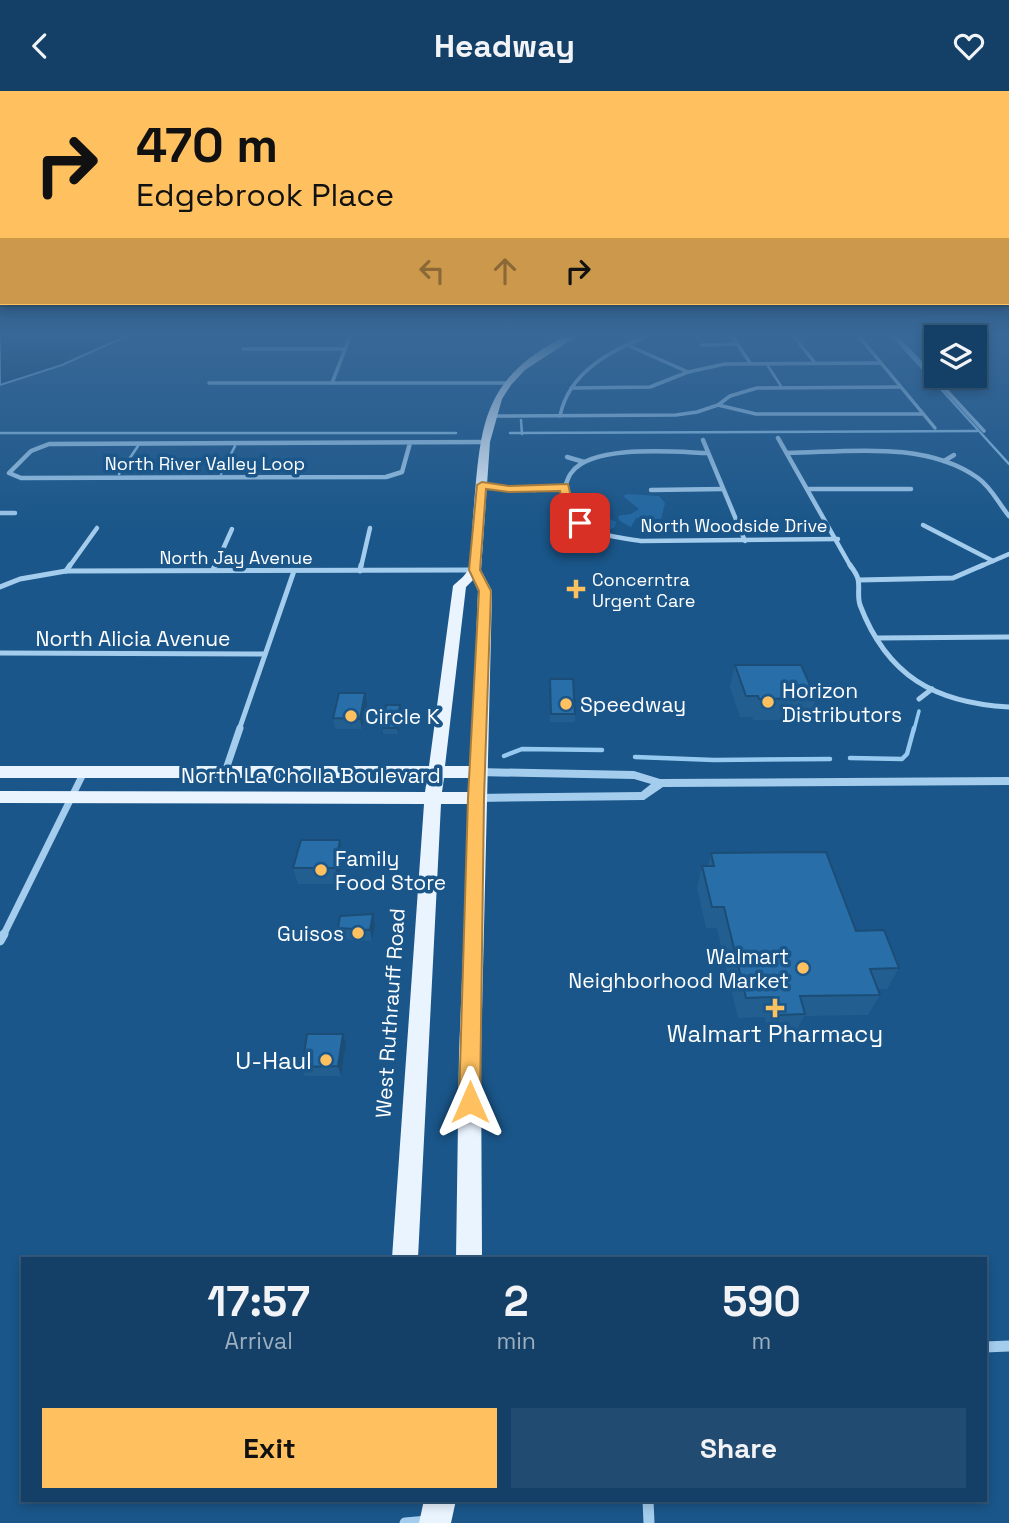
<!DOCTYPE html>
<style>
body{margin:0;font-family:"Space Grotesk",sans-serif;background:#214b70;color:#f1f3f6;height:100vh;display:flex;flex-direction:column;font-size:26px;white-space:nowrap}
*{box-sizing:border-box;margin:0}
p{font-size:23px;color:#9dafc0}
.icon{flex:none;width:38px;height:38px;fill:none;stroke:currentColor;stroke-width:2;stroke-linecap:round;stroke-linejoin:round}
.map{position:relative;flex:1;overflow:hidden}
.sheet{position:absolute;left:21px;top:1166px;width:966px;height:245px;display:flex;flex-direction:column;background:#144067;border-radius:0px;box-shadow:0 4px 10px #0003,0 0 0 2px #33597b}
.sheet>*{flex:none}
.guide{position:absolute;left:0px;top:0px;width:1010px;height:214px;box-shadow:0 4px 10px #0003,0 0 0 2px #33597b;background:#ffc05f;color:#111;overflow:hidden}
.buttons{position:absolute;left:924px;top:234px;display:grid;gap:14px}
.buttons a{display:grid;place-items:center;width:63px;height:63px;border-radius:0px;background:#144067;box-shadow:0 4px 10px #0003,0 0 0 2px #33597b;font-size:35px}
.pin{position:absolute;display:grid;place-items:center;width:60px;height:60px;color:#fff;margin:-30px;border-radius:14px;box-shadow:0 4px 10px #0006}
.me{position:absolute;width:77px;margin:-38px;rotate:0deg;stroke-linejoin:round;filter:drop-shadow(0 0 5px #0008)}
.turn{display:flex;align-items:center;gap:24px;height:147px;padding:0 21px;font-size:32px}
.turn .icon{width:91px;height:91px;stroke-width:2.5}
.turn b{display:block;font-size:49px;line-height:60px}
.lanes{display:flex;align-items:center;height:66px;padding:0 21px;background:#0003;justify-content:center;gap:35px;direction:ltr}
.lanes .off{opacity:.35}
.eta{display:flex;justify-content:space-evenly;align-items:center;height:119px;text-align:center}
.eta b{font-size:42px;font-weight:600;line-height:49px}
.primary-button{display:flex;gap:14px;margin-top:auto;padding:14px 21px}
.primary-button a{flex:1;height:80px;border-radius:0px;background:#ffc05f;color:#111;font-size:28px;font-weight:600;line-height:80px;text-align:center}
.primary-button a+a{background:#214b70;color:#f1f3f6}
header{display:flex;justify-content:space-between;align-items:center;height:91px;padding:0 21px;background:#144067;font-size:32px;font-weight:600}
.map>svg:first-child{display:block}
.green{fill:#2369a3}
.water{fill:#113f67;stroke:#96c9ef;stroke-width:2}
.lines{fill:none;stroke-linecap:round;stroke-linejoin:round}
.stream-far2{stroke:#96c9ef;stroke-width:2.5}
.stream-far1{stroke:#96c9ef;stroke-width:3.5}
.stream{stroke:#96c9ef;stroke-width:4.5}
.minor-far5{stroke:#a3cced;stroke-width:3.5}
.minor-far4{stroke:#a3cced;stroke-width:4.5}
.minor-far3{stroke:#a3cced;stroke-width:5}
.minor-far2{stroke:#a3cced;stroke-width:7}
.minor-far1{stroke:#a3cced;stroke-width:9}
.minor{stroke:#a3cced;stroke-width:11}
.tertiary{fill:#a3cced;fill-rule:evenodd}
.primary{fill:#e9f4ff;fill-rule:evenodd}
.wall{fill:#225f90}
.shaded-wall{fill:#1c4d76}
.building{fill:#286ea8;stroke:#1c4d76;stroke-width:2}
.route{fill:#ffc05f;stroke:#a67d3e;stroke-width:2}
.poi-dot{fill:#ffc05f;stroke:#1a5689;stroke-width:2.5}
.labels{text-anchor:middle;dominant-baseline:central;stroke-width:7;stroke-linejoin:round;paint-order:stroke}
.far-street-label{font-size:18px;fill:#fff;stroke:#1a5689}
.far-poi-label{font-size:18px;fill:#fff;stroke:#1a5689;text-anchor:start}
.street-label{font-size:21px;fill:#fff;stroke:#1a5689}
.poi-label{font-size:21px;fill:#fff;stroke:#1a5689;text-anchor:start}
.near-poi-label{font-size:24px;fill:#fff;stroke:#1a5689}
</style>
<header><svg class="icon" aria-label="back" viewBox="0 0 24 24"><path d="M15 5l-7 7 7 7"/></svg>Headway<svg class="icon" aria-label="heart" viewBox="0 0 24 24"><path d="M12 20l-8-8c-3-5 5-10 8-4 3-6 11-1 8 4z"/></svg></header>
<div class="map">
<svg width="1009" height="1432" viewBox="0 0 1009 1432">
<rect width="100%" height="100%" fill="#1a5689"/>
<g class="green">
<polygon points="627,403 659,405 665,412 661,428 636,427 631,436 620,430 618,425 631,423 639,418 623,405"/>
<polygon points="582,412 597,414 601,423 616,431 614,437 605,439 592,434 588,425 576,417 576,414"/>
</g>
<polygon class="water" points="0,243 131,243 62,274 0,294"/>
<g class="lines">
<g class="stream-far2">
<polyline points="891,243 1009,373"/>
<polyline points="768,275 781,295"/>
<polyline points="521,329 522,343"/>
<polyline points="0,342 456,342"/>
<polyline points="510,342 977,340"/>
<polyline points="119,383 138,355"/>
<polyline points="221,383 235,355"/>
</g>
<polyline class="stream-far1" points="914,639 919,620"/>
<g class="stream">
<polyline points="504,665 522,658 602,659"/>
<polyline points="635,666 714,669 830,668"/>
<polyline points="850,667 902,668 907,663 914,637"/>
</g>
<g class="minor-far5">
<polyline points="731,243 750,272"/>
<polyline points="792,243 815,272"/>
<polyline points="857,243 935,337"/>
<polyline points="894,243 984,340"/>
<polyline points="627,254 688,281"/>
<polyline points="702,254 737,253"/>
<polyline points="243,258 345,258"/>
<polyline points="209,292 507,292"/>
<polyline points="332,292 351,243"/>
<polyline points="571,297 650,296 688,281 725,273 880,272"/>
<polyline points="718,314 756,323 922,323"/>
<polyline points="491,325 676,324 697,321 718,314 730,305 757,297 900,296"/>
<path d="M560,325C569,280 613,258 653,243"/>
</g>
<g class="minor-far4">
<polyline points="778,347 851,476"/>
<polyline points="703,349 745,450"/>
<polyline points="410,352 402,381 386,386 21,387 9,382 31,360 49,353 485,351"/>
<path d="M787,362C848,361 925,349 978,387C991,396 999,413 1009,425"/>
<polyline points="567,366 584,371"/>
<polyline points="944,370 954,364"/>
<polyline points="482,394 534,399 565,396"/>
<path d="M565,396C570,442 602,444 641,450L838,448"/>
<path d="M565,396C567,391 568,385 572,381C593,353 675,361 707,362"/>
<polyline points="809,398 911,398"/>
<polyline points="651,399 723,398"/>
<polyline points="0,422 15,422"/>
<polyline points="923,434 993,470"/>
<polyline points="576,443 589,437"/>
<polyline points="69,476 97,437"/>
<polyline points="215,476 232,438"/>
<polyline points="361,476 370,437"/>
<polyline points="979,476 1009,463"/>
</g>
<g class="minor-far3">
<path d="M850,474C853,478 857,484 858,488C860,496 857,505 860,514C887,585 935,612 1009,616"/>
<polyline points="213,479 215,474"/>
<polyline points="66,480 70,474"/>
<polyline points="360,480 361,474"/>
<polyline points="859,489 953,487 983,474"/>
<polyline points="0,496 20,488 66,480 475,479"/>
<polyline points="877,547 1009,546"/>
<polyline points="0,562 265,563"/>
<polyline points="919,608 932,598"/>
<polyline points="239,639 294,480"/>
</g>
<g class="minor-far2">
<polyline points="225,681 240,637"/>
<polyline points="3,845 84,681"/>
</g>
<polyline class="minor-far1" points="0,850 4,843"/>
<g class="minor">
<polyline points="985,1256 1009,1255"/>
<polyline points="648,1409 649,1432"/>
<polyline points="405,1432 428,1430"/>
</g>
<polygon class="tertiary" points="477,677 634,680 660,688 1009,686 1009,694 663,696 644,709 476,711 470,707 476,703 641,701 651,693 634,688 477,685 471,681"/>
<g class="primary">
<path d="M569,243H580L525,279L511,294L502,308L490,351L481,479L492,500L481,963L482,1167H456L459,963L469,713H441L418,1167H392L424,713L0,712V700L425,701L427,687H0V675H429L453,495C458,490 465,485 468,479C473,469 472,438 473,426C481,335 479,288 569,243ZM473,489L478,500L471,675H445L466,496ZM444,687H470V701H442Z"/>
<polygon points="424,1409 456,1409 451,1432 419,1432"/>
</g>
</g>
<g class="wall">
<polygon points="735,574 816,607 809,629 753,629 752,626 740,626 730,596"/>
<polygon points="550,588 575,623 575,631 550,631"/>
<polygon points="365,602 367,613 362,638 335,638 333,627"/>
<polygon points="401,620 398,643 383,643 383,637"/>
<polygon points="340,749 343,765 339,793 298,793 293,777"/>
<polygon points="711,762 856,840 899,877 887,898 878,898 880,904 868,924 804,925 795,943 769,944 765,926 738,927 717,837 706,837 697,796 702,775 708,775"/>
<polygon points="373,823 375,834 372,850 341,848 338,837"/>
<polygon points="346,953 341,985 305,985 302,976"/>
</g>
<g class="shaded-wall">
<polygon points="365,602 367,613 362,638 360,628"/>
<polygon points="400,614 401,620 398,643 397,637"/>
<polygon points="340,749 343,765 339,793 335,777"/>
<polygon points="373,823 375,834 372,850 370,839"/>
<polygon points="343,943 346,953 341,985 338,975"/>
</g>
<g class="building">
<polygon points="735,574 801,574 816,607 759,608 758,605 746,605"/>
<polygon points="550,588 573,588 575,623 551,623"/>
<polygon points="339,602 365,602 360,628 333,627"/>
<polygon points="386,614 400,614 397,637 383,637"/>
<polygon points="301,749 340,749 335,777 293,777"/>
<polygon points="826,761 856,840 884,839 899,877 870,878 880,904 800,905 805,923 778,924 773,906 746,907 724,816 712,816 702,775 714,775 711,762"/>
<polygon points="373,823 370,839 338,837 340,825"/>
<polygon points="307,943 343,943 338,975 302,976"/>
</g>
<linearGradient id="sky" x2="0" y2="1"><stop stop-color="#0e2f4b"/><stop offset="0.55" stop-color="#386897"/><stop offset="1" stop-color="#386897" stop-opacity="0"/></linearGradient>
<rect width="1009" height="444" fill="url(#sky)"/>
<polygon class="route" points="482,391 509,395 568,393 574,419 585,432 576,434 564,419 560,400 509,401 486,398 480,479 491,500 484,707 480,1011 477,1018 470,1021 462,1018 459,1011 468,707 479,500 469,479 477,394"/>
<g class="poi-dot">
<path d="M572.5 487.5h7v7h7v7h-7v7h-7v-7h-7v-7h7z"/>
<circle cx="768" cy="611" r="7"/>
<circle cx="566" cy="613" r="7"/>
<circle cx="351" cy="625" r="7"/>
<circle cx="321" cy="779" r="7"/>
<circle cx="358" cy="842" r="7"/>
<circle cx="803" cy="877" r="7"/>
<path d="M771.5 906.5h7v7h7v7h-7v7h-7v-7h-7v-7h7z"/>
<circle cx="326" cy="969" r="7"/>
</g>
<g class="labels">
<g class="far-street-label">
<text x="205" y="372">North River Valley Loop</text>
<text x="734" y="434">North Woodside Drive</text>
<text x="236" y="466">North Jay Avenue</text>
</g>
<g class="far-poi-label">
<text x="592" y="488">Concerntra<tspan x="592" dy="21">Urgent Care</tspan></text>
</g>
<g class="street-label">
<text x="133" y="547">North Alicia Avenue</text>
<text x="311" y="684">North La Cholla Boulevard</text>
<text transform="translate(390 922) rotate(-86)">West Ruthrauff Road</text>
</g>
<g class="poi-label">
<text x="782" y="599">Horizon<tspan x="782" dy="24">Distributors</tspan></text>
<text x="580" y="613">Speedway</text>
<text x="365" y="625">Circle K</text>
<text x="335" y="767">Family<tspan x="335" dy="24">Food Store</tspan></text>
<text x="344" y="842" text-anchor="end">Guisos</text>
<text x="789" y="865" text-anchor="end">Walmart<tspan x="789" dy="24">Neighborhood Market</tspan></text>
</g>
<g class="near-poi-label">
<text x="775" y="942">Walmart Pharmacy</text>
<text x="312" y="969" text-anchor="end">U-Haul</text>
</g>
</g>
</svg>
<div class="buttons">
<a><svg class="icon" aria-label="layers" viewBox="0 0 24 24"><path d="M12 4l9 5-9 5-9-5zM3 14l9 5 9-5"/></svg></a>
</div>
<div class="pin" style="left:580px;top:432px;background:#d93025"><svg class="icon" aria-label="arrive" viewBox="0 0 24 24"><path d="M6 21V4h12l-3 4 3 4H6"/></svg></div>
<svg class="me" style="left:470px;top:1011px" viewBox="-20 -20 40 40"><path d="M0-17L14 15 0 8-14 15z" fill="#ffc05f" stroke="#fff" stroke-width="4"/></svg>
<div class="guide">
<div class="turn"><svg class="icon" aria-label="right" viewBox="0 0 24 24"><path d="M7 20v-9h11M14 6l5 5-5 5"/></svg><div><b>470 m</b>Edgebrook Place</div></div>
<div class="lanes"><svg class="icon off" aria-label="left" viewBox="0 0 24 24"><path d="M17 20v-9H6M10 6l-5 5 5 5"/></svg><svg class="icon off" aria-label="ahead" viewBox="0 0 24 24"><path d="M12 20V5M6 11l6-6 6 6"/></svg><svg class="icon" aria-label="right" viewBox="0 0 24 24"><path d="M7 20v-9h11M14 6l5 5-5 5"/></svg></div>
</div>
<section class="sheet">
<div class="eta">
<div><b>17:57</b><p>Arrival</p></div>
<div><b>2</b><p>min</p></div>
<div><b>590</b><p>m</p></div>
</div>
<div class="primary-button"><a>Exit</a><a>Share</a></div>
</section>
</div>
